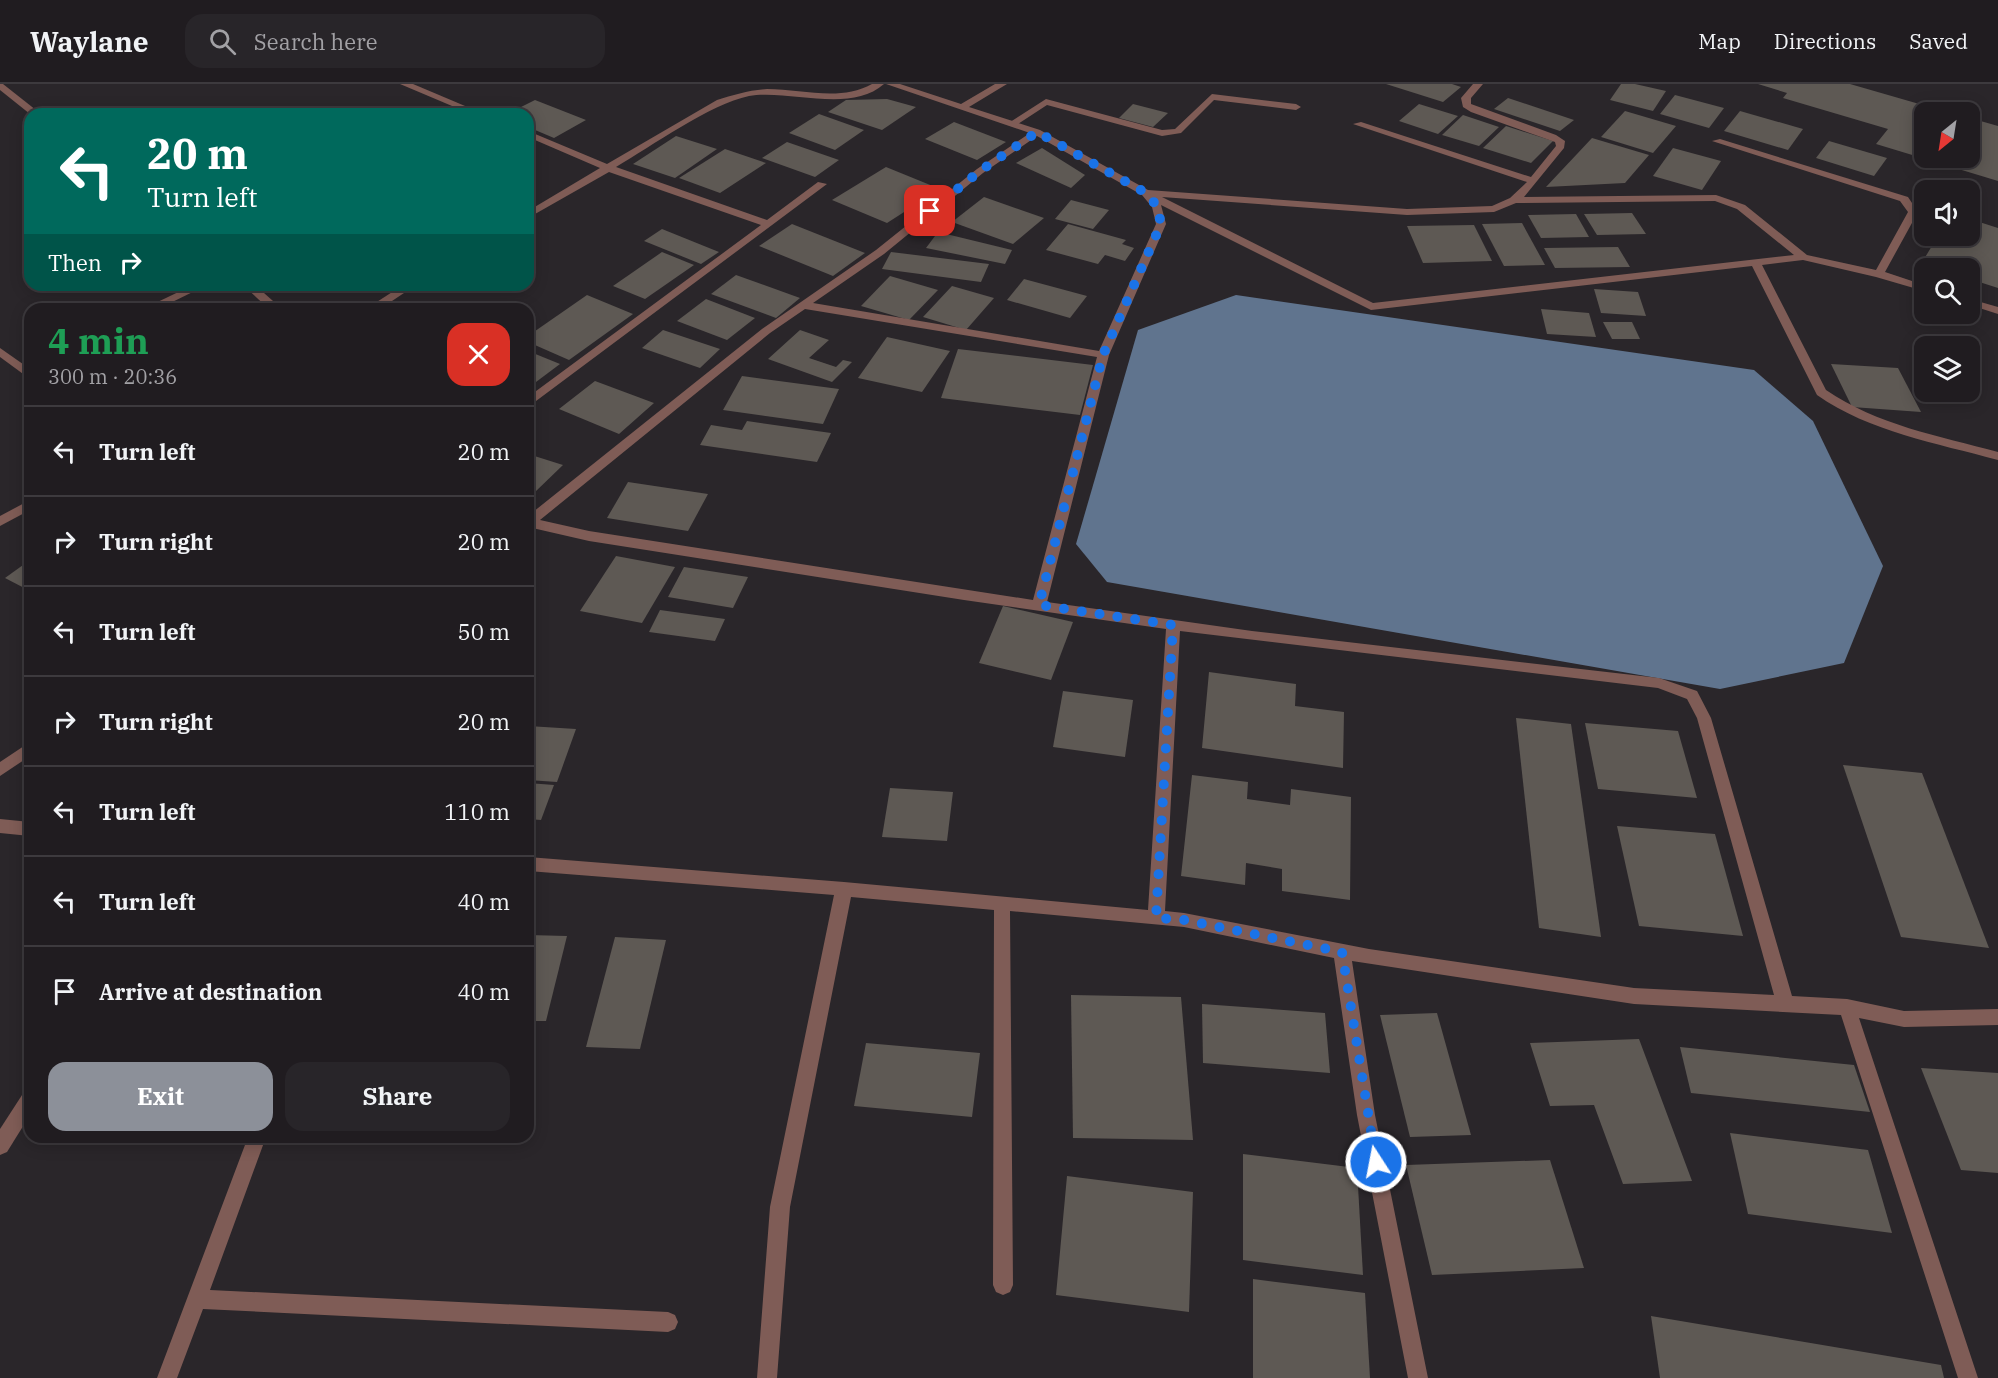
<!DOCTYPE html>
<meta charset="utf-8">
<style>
body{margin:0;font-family:"IBM Plex Serif",serif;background:#282529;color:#f1f3f6;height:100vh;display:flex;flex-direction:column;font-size:22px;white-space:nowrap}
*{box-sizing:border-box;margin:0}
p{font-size:20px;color:#a2a1a5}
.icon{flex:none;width:33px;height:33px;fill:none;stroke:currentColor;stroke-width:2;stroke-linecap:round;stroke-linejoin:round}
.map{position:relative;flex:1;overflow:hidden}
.side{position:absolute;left:24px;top:219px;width:510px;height:840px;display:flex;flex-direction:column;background:#201c20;border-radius:18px;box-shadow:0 3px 15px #0003,0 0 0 2px #3d3a3e}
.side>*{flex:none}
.hud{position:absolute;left:24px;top:24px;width:510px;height:183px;border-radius:18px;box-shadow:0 3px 15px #0003,0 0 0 2px #3d3a3e;background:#00695c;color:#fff;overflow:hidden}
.needle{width:39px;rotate:210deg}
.buttons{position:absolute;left:1914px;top:18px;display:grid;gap:12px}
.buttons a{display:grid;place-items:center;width:66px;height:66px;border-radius:12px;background:#201c20;box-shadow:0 3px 15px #0003,0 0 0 2px #3d3a3e;font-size:30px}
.pin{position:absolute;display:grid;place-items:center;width:51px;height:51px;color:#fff;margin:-26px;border-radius:12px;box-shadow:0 3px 9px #0006}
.me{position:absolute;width:66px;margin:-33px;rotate:349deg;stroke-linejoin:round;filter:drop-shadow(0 0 4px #0008)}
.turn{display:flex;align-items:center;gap:21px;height:126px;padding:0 24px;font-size:27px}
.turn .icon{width:78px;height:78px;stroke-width:2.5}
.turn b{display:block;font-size:42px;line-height:51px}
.then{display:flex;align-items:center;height:57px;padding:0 24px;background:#0003;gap:12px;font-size:22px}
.round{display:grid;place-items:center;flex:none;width:63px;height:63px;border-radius:18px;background:#282529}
.overview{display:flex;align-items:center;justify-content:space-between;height:102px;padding:0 24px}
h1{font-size:36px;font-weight:800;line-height:45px;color:#1e9e55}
.button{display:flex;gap:12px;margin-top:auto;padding:12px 24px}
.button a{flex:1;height:69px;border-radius:18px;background:#8c9099;color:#fff;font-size:24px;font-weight:800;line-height:69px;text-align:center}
.button a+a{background:#282529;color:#f1f3f6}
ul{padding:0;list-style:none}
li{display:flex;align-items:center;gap:18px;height:90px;padding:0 24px;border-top:2px solid #3d3a3e}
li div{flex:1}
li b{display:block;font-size:22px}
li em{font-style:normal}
header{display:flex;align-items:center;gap:36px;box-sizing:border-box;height:84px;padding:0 30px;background:#201c20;border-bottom:2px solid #3d3a3e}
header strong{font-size:28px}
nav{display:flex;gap:33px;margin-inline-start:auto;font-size:21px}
.search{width:420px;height:54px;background:#282529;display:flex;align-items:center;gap:15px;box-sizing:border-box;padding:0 21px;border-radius:18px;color:#a2a1a5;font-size:22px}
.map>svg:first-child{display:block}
.water{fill:#60748e}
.building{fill:#5e5954}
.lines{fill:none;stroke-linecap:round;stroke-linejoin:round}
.lane{fill:#7f5c56;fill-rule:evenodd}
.street{fill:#7f5c56;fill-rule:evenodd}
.route{stroke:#1a73e8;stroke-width:10;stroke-dasharray:0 18}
</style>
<header>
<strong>Waylane</strong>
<div class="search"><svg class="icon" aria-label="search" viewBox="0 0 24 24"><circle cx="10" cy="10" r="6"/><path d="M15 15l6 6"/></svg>Search here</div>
<nav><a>Map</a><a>Directions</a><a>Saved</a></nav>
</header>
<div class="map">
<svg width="1998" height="1294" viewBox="0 0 1998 1294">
<rect width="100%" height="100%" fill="#2a262a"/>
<polygon class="water" points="1236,211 1754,286 1813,337 1883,482 1844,579 1720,605 1107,498 1076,460 1138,246"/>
<g class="building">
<polygon points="1386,0 1452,0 1461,3 1443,18"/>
<polygon points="1621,0 1635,0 1666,7 1653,27 1610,16"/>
<polygon points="1758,0 1850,0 1947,28 1924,28 1924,74 1970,74 1970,34 1998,42 1998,97 1876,60 1888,45 1783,14 1787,9"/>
<polygon points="1675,11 1724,24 1709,44 1660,30"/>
<polygon points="1508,14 1574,36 1560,47 1494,25"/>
<polygon points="887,15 916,23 882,46 828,28 846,16"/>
<polygon points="535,16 586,36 554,54 528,43 528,30 507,30"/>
<polygon points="1133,20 1168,29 1153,43 1119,34"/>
<polygon points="1419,20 1458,32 1438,50 1399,37"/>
<polygon points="159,22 169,30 136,30"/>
<polygon points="1625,27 1676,42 1653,69 1601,53"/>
<polygon points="1740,27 1803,45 1788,66 1724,47"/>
<polygon points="819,30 864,46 835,66 789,49"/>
<polygon points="1463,31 1499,43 1479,62 1442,51"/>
<polygon points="954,38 1006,58 977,76 925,55"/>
<polygon points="1506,42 1553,57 1531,79 1483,64"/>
<polygon points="676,52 717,65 675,94 633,80"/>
<polygon points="1592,54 1649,71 1625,99 1546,103"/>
<polygon points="1829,57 1887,74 1874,92 1816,74"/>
<polygon points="787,58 839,76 815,93 762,74"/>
<polygon points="1042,64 1085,91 1071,104 1016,79"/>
<polygon points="1673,64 1721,77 1702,106 1653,92"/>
<polygon points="725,65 766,79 720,109 679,94"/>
<polygon points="886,83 940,105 887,139 832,116"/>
<polygon points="984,113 1044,134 1013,160 952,138"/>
<polygon points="1071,116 1109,126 1093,145 1055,135"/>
<polygon points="1632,129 1646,150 1597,151 1584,130"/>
<polygon points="1576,130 1589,153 1541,154 1528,131"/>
<polygon points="1970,135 1998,144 1998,204 1970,195 1970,184 1937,184 1921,180 1938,152 1970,152"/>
<polygon points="1522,139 1545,181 1504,182 1482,140"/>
<polygon points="792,140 865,169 833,192 759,162"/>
<polygon points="1068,140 1126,156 1122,160 1134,164 1125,177 1105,171 1098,180 1046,166"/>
<polygon points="1474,141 1492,177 1423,179 1407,142"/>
<polygon points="662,145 719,168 701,180 644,157"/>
<polygon points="938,148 1012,166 1005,180 926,164"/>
<polygon points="1618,163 1630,183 1555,184 1544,164"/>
<polygon points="662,168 694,181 645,215 613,202"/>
<polygon points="891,168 989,180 981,198 882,185"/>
<polygon points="736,191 800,214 776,234 711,210"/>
<polygon points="890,192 938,206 909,236 861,222"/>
<polygon points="1024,195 1087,212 1070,234 1007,216"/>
<polygon points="952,202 994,214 966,246 923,233"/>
<polygon points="1594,205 1638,208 1646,232 1601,229"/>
<polygon points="587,211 633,230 569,276 528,258 528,252"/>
<polygon points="706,215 755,234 727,256 677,237"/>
<polygon points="1541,225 1589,229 1596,253 1547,250"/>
<polygon points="1603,238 1632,238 1640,255 1612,255"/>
<polygon points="663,246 720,265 700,284 642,264"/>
<polygon points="800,246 829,256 809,274 836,283 843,276 852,278 832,298 768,275"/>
<polygon points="887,253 950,267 922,308 858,294"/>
<polygon points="958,265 1093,281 1080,331 941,314"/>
<polygon points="528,267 560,280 528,304"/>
<polygon points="1831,280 1898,284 1921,328 1852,323"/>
<polygon points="742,292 839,305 823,340 723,326"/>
<polygon points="595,297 654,319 619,350 559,325"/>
<polygon points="747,337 831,349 817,378 700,361 711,341 742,346"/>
<polygon points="528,370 563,381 534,409 528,407"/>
<polygon points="628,398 708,410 688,447 607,434"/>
<polygon points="616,472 675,483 642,539 580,527"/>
<polygon points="30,476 30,507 5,494"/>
<polygon points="684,483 748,493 733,524 668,513"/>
<polygon points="1003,522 1073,538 1051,596 979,579"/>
<polygon points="660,526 725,535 715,557 649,548"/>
<polygon points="1209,588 1296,600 1295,622 1344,628 1343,684 1202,664"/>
<polygon points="1063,607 1133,616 1125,673 1053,663"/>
<polygon points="1516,634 1571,640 1601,853 1539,844"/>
<polygon points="1585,639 1678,647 1697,714 1598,705"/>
<polygon points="528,642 576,645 557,698 528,696"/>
<polygon points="1843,681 1922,689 1989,864 1901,853"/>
<polygon points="1192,691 1248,698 1247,715 1290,721 1291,705 1351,713 1350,816 1282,807 1282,785 1246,779 1245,801 1181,792"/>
<polygon points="528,699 554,701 541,736 528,735"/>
<polygon points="890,704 953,708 947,757 882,753"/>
<polygon points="1617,742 1715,750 1743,852 1639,842"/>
<polygon points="528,851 567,852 546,937 528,937"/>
<polygon points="615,853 666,856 640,965 586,963"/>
<polygon points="1071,911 1181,913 1193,1056 1073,1054"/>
<polygon points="1202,920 1325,929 1330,989 1203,979"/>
<polygon points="1437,929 1471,1051 1410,1053 1380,931"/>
<polygon points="1639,955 1692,1097 1623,1100 1594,1021 1550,1022 1530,959"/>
<polygon points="866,959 980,969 972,1033 854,1022"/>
<polygon points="1680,963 1854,981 1870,1028 1691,1009"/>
<polygon points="1921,984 1998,989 1998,1089 1961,1086"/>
<polygon points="1730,1049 1868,1066 1892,1149 1748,1130"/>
<polygon points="1243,1070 1357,1084 1363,1191 1243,1176"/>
<polygon points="1550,1076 1584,1184 1432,1191 1406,1081"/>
<polygon points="1067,1092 1193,1108 1189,1228 1056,1211"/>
<polygon points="1253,1195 1365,1209 1370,1294 1253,1294"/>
<polygon points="1651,1232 1941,1281 1944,1294 1660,1294"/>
</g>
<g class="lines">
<polygon class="lane" points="1212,10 1296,20 1301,23 1296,26 1214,16 1181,49 1162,52 1047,21 1015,42 1007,40 1046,15 1162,46 1175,45"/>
<g class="street">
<polygon points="0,0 3,0 41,30 30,30 0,6"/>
<polygon points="400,0 413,0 484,30 471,30"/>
<path d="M872,0H884C850,30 789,5 749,12C710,20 652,62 616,83L767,136L818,98L827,100L528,323V313L761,141L609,88L528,134V127L600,84L528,53V47L607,80L717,16C733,11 749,6 767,5C802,5 840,18 872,0Z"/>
<path d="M886,0H900L961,20L995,0H1007L969,23L1040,46L1148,106L1407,125L1492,122L1510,114L1527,98L1353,40L1361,38L1531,93L1556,62L1555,58L1471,28L1463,23L1461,14L1473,0H1483L1471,14V20L1556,51L1565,57L1564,64L1524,113L1716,111L1745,121L1807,171L1876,186L1908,128L1900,117L1712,57L1720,55L1908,113L1918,128L1885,188L1924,201V207L1876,193L1803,176L1762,181L1826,306C1877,341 1939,352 1998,368V376C1936,359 1870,348 1817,311L1752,182L1371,226L1161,121L1166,140L1109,271L1047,518L1252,547L1659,594L1697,607L1711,634L1792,912L1847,915L1904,927L1998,925V941L1904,943L1859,934L1978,1294H1958L1841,931L1634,920L1352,877L1375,1031L1428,1294H1408L1357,1031L1334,874L1184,843L1010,827L1013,1201L1010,1208L1003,1211L996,1208L993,1201L994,826L851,813L790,1123L777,1294H757L770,1123L834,811L528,787V773L844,798L1148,826L1166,545L964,516L589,457L528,443V432L762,245L876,166L977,85L1030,49ZM1037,52L1142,111L1152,123L1156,140L1099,267L813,219L884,170L983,89ZM1162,113L1407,131L1494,128L1516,119L1715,117L1737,125L1794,171L1373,219ZM805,225L1097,273L1033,516L589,447L540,436L770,249ZM1180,547L1658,604L1687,615L1697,634L1774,911L1634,904L1369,865L1184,829L1165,827Z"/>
<polygon points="193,201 207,201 158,225 143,225"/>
<polygon points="243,201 255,201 282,225 269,225"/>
<polygon points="403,201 416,201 380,225 366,225"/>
<polygon points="1970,215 1998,223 1998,230 1970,221"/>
<polygon points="0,264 30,285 30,295 0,273"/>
<polygon points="30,416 30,426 0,442 0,432"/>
<polygon points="30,658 30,672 0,692 0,678"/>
<polygon points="0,735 30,738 30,752 0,749"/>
<polygon points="30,1005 30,1031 7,1068 0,1071 0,1045 24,1008"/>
<polygon points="248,1053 266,1053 210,1206 668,1228 675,1231 678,1238 675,1245 668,1248 203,1225 177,1294 157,1294"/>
</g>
</g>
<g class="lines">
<polyline class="route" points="930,127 980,87 1037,48 1146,109 1157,122 1161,140 1103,271 1039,521 1173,541 1156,834 1184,836 1342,868 1376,1078"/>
</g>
</svg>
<div class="buttons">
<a><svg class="needle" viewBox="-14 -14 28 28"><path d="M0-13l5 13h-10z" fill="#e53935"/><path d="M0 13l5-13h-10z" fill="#a2a1a5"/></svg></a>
<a><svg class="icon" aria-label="sound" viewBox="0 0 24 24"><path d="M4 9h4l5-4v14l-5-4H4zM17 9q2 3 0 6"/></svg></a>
<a><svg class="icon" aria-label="search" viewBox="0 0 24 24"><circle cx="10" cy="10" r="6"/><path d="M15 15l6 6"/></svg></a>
<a><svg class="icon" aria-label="layers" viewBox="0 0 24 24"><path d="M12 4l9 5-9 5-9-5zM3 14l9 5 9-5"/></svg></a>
</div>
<div class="pin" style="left:930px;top:127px;background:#d93025"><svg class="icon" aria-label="arrive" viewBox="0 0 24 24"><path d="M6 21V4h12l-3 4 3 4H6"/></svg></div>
<svg class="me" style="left:1376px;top:1078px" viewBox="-20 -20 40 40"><circle r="17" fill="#1a73e8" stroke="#fff" stroke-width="3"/><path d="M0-11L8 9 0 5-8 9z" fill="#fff"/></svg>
<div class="hud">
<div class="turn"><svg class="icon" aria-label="left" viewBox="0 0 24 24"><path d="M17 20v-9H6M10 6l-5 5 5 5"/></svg><div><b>20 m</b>Turn left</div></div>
<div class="then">Then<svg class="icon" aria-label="right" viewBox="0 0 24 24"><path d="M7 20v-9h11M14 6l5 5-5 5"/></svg></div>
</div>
<section class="side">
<div class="overview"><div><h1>4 min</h1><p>300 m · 20:36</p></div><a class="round" style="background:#d93025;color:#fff"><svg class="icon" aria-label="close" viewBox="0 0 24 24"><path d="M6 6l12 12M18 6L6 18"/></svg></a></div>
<ul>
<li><svg class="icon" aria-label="left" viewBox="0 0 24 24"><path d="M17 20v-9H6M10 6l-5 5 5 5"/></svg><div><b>Turn left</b></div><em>20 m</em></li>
<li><svg class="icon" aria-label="right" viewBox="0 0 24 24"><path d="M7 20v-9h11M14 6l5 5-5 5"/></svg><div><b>Turn right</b></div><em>20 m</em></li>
<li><svg class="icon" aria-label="left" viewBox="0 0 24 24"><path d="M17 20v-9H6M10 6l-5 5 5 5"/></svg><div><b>Turn left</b></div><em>50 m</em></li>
<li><svg class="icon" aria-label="right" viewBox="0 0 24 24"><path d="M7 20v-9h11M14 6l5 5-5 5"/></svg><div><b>Turn right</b></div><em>20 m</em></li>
<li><svg class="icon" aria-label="left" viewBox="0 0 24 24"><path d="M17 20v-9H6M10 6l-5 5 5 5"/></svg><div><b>Turn left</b></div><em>110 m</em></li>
<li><svg class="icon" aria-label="left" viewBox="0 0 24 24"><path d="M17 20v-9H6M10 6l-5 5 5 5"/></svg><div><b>Turn left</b></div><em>40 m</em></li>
<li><svg class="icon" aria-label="arrive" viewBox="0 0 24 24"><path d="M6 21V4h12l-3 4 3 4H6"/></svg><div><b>Arrive at destination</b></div><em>40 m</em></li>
</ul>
<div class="button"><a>Exit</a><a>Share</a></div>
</section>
</div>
